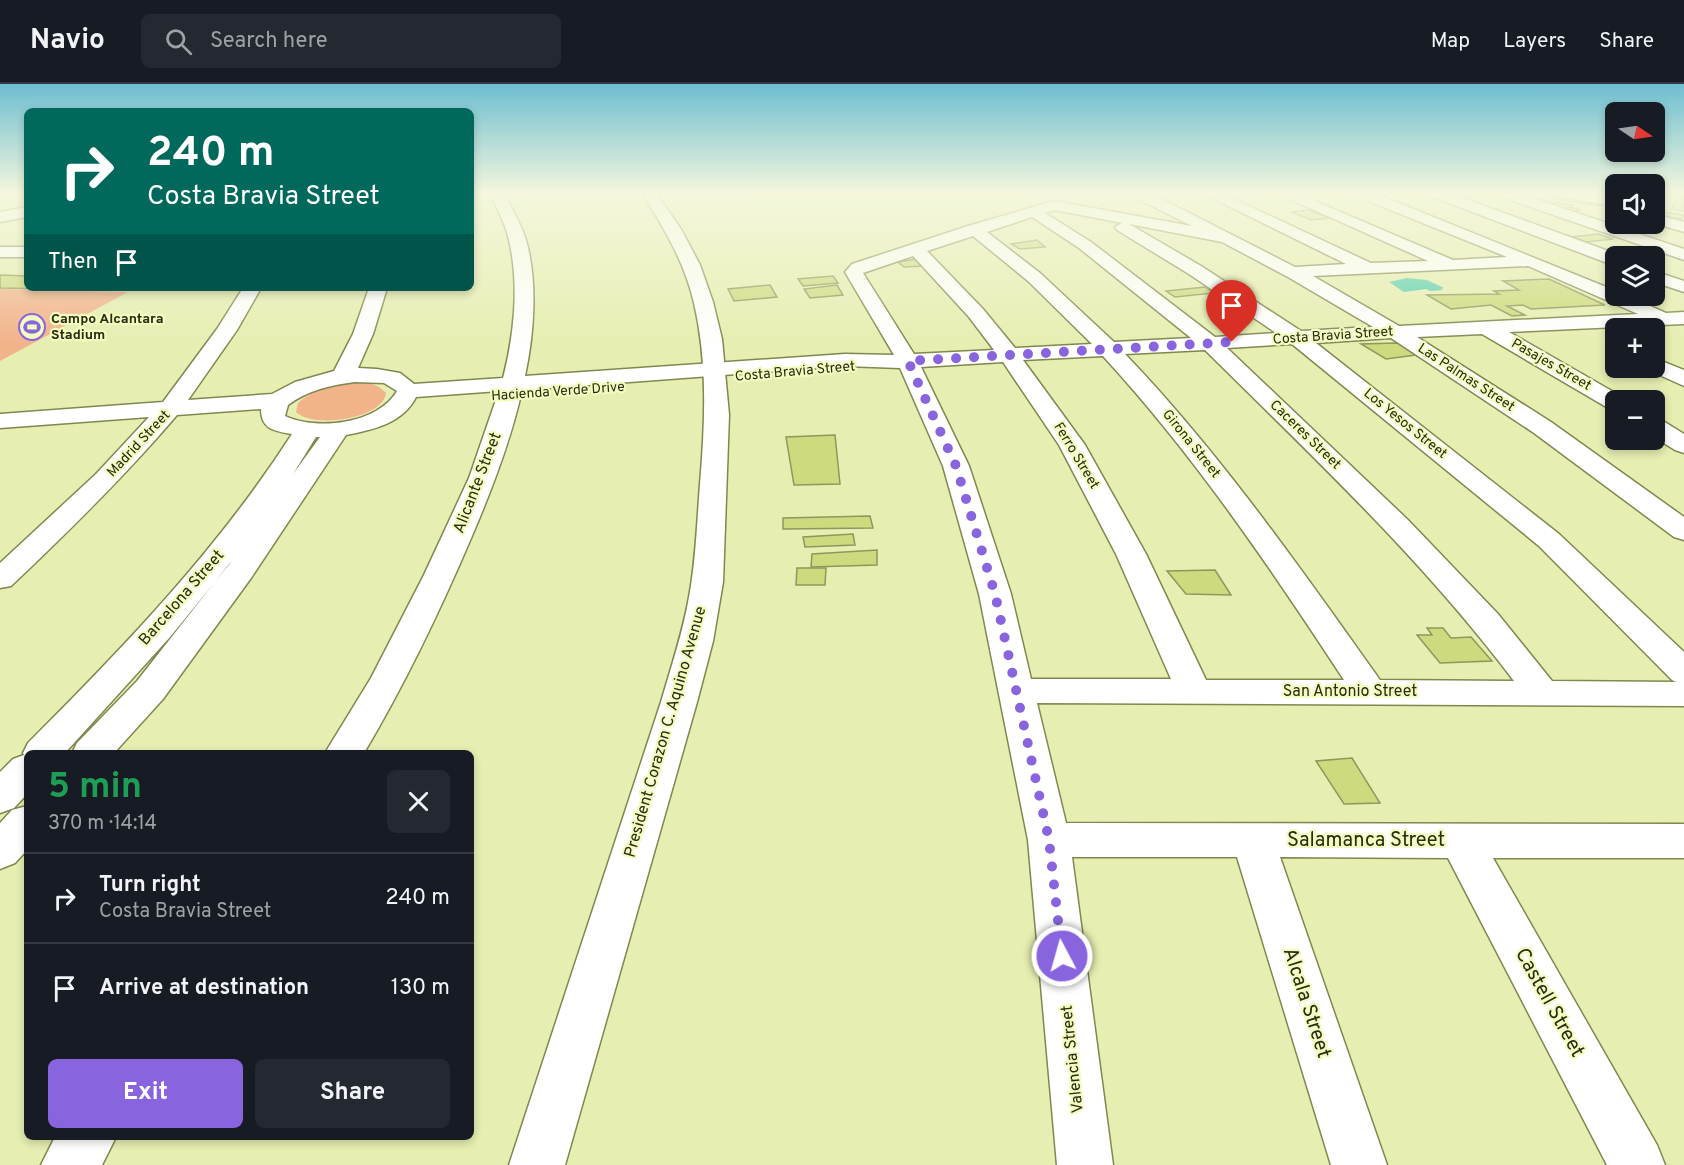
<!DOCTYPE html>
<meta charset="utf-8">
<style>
body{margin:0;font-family:Overpass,sans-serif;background:#242831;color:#f1f3f6;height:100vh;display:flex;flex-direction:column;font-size:22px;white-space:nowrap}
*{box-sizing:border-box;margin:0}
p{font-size:20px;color:#9ea1a6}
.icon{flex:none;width:33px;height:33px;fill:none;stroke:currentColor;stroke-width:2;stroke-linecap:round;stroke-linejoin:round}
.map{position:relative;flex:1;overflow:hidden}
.sheet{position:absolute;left:24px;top:666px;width:450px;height:390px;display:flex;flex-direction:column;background:#171b24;border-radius:9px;box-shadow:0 3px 9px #0003}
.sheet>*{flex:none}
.hud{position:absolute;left:24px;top:24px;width:450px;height:183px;border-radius:9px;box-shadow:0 3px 9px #0003;background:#00695c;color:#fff;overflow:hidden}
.needle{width:39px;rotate:103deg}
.controls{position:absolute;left:1605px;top:18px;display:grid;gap:12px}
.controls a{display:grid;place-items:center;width:60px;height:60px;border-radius:9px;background:#171b24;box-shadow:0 3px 9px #0003;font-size:30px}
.pin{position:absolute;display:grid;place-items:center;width:51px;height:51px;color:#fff;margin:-62px -26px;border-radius:50% 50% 50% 0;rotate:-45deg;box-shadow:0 0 6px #0007}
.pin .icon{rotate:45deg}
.me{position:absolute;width:66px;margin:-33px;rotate:354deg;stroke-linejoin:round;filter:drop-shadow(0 0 4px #0008)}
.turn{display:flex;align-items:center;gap:21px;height:126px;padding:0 24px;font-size:27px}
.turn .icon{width:78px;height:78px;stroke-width:2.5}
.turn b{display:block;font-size:42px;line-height:51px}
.then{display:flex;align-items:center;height:57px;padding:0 24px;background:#0003;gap:12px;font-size:22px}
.round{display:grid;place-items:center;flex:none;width:63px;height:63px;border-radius:9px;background:#242831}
.overview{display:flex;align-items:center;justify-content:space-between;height:102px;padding:0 24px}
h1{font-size:36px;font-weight:700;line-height:45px;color:#1e9e55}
.action{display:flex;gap:12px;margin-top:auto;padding:12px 24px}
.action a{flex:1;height:69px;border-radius:9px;background:#8864df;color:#fff;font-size:24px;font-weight:700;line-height:69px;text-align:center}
.action a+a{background:#242831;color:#f1f3f6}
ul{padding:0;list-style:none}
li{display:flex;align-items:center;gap:18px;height:90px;padding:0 24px;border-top:2px solid #363941}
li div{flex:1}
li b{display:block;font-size:22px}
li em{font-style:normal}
header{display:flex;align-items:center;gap:36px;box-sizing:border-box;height:84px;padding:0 30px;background:#171b24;border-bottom:2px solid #363941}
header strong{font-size:28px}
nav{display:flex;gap:33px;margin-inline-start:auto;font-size:21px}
.search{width:420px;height:54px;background:#242831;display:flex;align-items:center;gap:15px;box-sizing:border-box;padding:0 21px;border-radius:9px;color:#9ea1a6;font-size:22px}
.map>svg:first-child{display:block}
.green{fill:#f2b28a}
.water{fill:#55ccae}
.building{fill:#cfd97d;stroke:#90975d;stroke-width:1.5}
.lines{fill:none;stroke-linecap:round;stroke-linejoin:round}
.minor-casing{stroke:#81874e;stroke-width:3}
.major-casing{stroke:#81874e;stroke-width:3}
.minor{fill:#fff;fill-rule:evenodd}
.major{fill:#fff;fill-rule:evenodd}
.route{stroke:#8864df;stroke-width:10;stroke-dasharray:0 18}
.labels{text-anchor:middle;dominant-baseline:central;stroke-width:4.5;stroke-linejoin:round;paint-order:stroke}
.far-poi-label{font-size:14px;font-weight:bold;fill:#292b13;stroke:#f3fbbe;text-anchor:start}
.far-street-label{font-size:14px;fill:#292b13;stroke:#f3fbbe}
.street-label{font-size:16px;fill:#292b13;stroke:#f3fbbe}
.near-street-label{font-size:20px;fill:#292b13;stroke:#f3fbbe}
</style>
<header>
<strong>Navio</strong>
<div class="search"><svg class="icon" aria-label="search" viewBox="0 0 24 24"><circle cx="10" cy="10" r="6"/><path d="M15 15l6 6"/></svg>Search here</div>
<nav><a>Map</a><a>Layers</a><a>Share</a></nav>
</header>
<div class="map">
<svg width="1684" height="1081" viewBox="0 0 1684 1081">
<rect width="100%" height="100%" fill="#e6eeb1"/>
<g class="green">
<polygon points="0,205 128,208 0,277"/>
<path d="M354,299L372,300L379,303L386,309C383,335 313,345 296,328L298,319C313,305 334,301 354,299Z"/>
</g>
<polygon class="water" points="1407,194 1427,196 1444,204 1441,205 1443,206 1430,207 1426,205 1404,208 1389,198"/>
<g class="building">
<polygon points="1679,109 1684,109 1684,127 1672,125"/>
<polygon points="1559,111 1616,120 1616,124 1555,115"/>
<polygon points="1557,118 1573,121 1570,123 1581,126 1568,127 1546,120"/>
<polygon points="1308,126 1329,134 1312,136 1291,128"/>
<polygon points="1654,127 1684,131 1681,135 1654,131"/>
<polygon points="1598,150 1613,155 1586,158 1571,153"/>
<polygon points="1037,156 1045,163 1020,165 1011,160"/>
<polygon points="916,175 923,182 904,183 898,178"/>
<polygon points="0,191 27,192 27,204 57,204 55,205 0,204"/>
<polygon points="833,192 838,199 803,202 798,195"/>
<polygon points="1549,195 1605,221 1531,225 1523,221 1507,222 1525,231 1512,232 1491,221 1451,225 1427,211 1499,210 1494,207 1519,206 1503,197"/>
<polygon points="770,201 777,213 734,217 728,205"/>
<polygon points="837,201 843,211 810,214 804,205"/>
<polygon points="1205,203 1214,209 1175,213 1166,207"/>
<polygon points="1398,259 1416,271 1386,275 1361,260"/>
<polygon points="835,351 840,400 794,401 786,353"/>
<polygon points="870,432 873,444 783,445 783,434"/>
<polygon points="853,450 855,461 805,463 803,453"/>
<polygon points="877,466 877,481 811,483 812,470"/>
<polygon points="797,484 826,484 825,501 796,501"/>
<polygon points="1215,486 1231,511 1186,510 1167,487"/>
<polygon points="1427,544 1443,544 1451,554 1471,553 1492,577 1440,579 1417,551 1432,551"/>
<polygon points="1352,674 1380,719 1344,720 1316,677"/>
</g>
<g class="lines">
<defs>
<g id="minor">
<path d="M490,109H504C512,125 521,140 526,156C538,198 534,250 525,292L845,270L894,271L845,188L852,180L968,142L1054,117L1192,142L1136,114L1135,109H1150L1295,183L1346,180L1202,109H1221L1371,179L1428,177L1276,109H1296L1453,176L1507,173L1356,112L1354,109H1374L1616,207V212H1627L1666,229L1684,228V240L1509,248L1624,314L1626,316H1616V326L1608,324L1482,250L1417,253L1551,338L1684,433V456L1674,453L1534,349L1391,254L1316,259L1559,450L1684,568V622L1037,619L1066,739L1684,740V774H1493L1657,1061L1665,1081H1607L1448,774L1280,773L1387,1081H1331L1237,773H1072L1113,1081H1057L1028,756L979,510L943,382L900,284L845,282L522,306C511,356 492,405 472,452C440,527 405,600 364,669H325L371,594L424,491L469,394L499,307L416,313C403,339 373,346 346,351L251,494L163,615L114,669H72L77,659L137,597L229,480L232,477L170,553L65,669H27V710L14,724L0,729V688L13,675L24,671L23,669L28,659C125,562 218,465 292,350C275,347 261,346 261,325L177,331C125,392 69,447 11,502L0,504V479L96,390L149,333L0,344V330L163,318L217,245L243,204H261L237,246L188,316L272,310L295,298L334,287L353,250L369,204H387L373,250L358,284L377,285L400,289L414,300L503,294C514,252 519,203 510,161C507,143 498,126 490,109ZM1055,126L1122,139L1115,143L1117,146L1189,190L1276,249L1215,253L1091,158L1045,129ZM1032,133L1079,164L1191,254L1114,258L1040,189L987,148ZM1129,140L1222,158L1288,193L1373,243L1301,247L1201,182ZM973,152L1028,197L1092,260L1015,264L983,225L927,167ZM913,172L969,233L994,266L914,270L863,189ZM1528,182L1638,230L1399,242L1313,192ZM1292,260L1539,462L1672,596L1676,598L1552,597L1498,530L1408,436L1227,264ZM1205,266C1312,372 1423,476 1514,597L1380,596C1300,484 1221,370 1125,270ZM1103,272C1194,371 1270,483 1344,596H1206L1146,470L1085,361L1023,276ZM1003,278L1059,361L1116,470L1171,595H1031L1011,510L969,382L921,283ZM355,298L384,299L397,307C378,340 317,347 285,332L288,321C308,306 331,301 355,298ZM316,353H320L293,390Z"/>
<polygon points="1428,109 1449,109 1622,172 1616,172 1616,181 1610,180 1430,112"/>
<polygon points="1497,109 1518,109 1684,165 1684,176 1499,112"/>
<polygon points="1553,109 1588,109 1616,114 1616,122 1560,113"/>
<polygon points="27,123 27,133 0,138 0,128"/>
<polygon points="1654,130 1684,138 1684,148 1654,139"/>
<rect x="0" y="163" width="27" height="10"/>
<polygon points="1654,187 1684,197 1684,208 1654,198"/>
<polygon points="1654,274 1684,286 1684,302 1646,285 1654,284"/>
<polygon points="1654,335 1663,337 1684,350 1684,369 1675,366 1654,353"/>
<polygon points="27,722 27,766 15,779 0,785 0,739 12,726"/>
<polygon points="55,1053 116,1053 102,1081 41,1081"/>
</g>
<path id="major" d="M642,109H656L681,145L700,181L713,218L722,255L729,331L723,498L713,557L697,618L565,1081H509L661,618C671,583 683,548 689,513C696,476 697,438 700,400C705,340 708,279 694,219C685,179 664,144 642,109Z"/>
</defs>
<use href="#minor" class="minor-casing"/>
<use href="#major" class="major-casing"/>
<use href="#minor" class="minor"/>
<use href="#major" class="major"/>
</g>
<linearGradient id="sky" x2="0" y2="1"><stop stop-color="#6dbed1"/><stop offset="0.42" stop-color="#f4f7dc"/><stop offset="1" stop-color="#f4f7dc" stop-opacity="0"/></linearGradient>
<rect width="1684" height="261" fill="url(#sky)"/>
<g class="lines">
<polyline class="route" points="1062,872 1049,756 995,510 956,382 908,277 1232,258"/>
</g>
<defs>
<symbol id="stadium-ring" viewBox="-11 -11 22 22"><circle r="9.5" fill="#f3fbbe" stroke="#8864df" stroke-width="1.5"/><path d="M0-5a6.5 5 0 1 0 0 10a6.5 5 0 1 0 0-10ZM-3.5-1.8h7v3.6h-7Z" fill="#8864df"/></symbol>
</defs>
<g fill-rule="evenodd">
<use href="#stadium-ring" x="17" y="228" width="30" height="30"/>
</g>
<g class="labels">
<g class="far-poi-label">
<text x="51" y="235">Campo Alcantara<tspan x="51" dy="16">Stadium</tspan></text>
</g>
<g class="far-street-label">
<text transform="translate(1333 252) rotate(-4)">Costa Bravia Street</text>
<text transform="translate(1551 281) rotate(30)">Pasajes Street</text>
<text transform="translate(795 288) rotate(-5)">Costa Bravia Street</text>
<text transform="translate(1466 294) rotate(33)">Las Palmas Street</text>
<text transform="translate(558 308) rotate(-4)">Hacienda Verde Drive</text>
<text transform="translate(1405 340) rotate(39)">Los Yesos Street</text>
<text transform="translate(1305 351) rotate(44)">Caceres Street</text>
<text transform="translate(139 360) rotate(-47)">Madrid Street</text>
<text transform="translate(1191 360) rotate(51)">Girona Street</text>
<text transform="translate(1076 372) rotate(59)">Ferro Street</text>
</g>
<g class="street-label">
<text transform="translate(478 399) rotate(-69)">Alicante Street</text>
<text transform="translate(182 514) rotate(-49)">Barcelona Street</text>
<text x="1350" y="608">San Antonio Street</text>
<text transform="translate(666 648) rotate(-74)">President Corazon C. Aquino Avenue</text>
<text transform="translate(1073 975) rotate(-96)">Valencia Street</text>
</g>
<g class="near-street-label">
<text x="1366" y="757">Salamanca Street</text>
<text transform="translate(1306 919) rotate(72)">Alcala Street</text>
<text transform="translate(1549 919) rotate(61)">Castell Street</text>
</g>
</g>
</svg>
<div class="controls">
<a><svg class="needle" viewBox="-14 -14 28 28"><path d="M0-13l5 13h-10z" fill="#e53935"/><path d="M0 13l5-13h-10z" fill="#9ea1a6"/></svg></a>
<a><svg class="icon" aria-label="sound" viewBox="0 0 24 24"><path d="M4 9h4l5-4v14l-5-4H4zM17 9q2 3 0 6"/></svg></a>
<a><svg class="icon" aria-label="layers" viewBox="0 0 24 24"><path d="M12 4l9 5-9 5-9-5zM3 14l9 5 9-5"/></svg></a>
<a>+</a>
<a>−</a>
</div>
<div class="pin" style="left:1232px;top:258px;background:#d93025"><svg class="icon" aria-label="arrive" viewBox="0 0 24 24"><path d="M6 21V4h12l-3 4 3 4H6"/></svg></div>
<svg class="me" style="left:1062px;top:872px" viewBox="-20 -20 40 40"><circle r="17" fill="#8864df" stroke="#fff" stroke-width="3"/><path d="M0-11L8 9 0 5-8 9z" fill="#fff"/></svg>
<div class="hud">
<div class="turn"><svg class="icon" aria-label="right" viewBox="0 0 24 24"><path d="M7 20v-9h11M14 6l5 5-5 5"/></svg><div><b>240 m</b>Costa Bravia Street</div></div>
<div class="then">Then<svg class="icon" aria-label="arrive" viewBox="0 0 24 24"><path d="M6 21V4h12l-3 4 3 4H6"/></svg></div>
</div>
<section class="sheet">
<div class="overview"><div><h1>5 min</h1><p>370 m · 14:14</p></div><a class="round"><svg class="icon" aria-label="close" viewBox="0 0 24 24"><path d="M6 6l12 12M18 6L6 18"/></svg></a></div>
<ul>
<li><svg class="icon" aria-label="right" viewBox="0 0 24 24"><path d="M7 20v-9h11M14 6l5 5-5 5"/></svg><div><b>Turn right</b><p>Costa Bravia Street</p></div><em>240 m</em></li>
<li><svg class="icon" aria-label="arrive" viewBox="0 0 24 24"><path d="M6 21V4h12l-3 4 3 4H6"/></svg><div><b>Arrive at destination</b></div><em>130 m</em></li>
</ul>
<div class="action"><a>Exit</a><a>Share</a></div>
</section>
</div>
